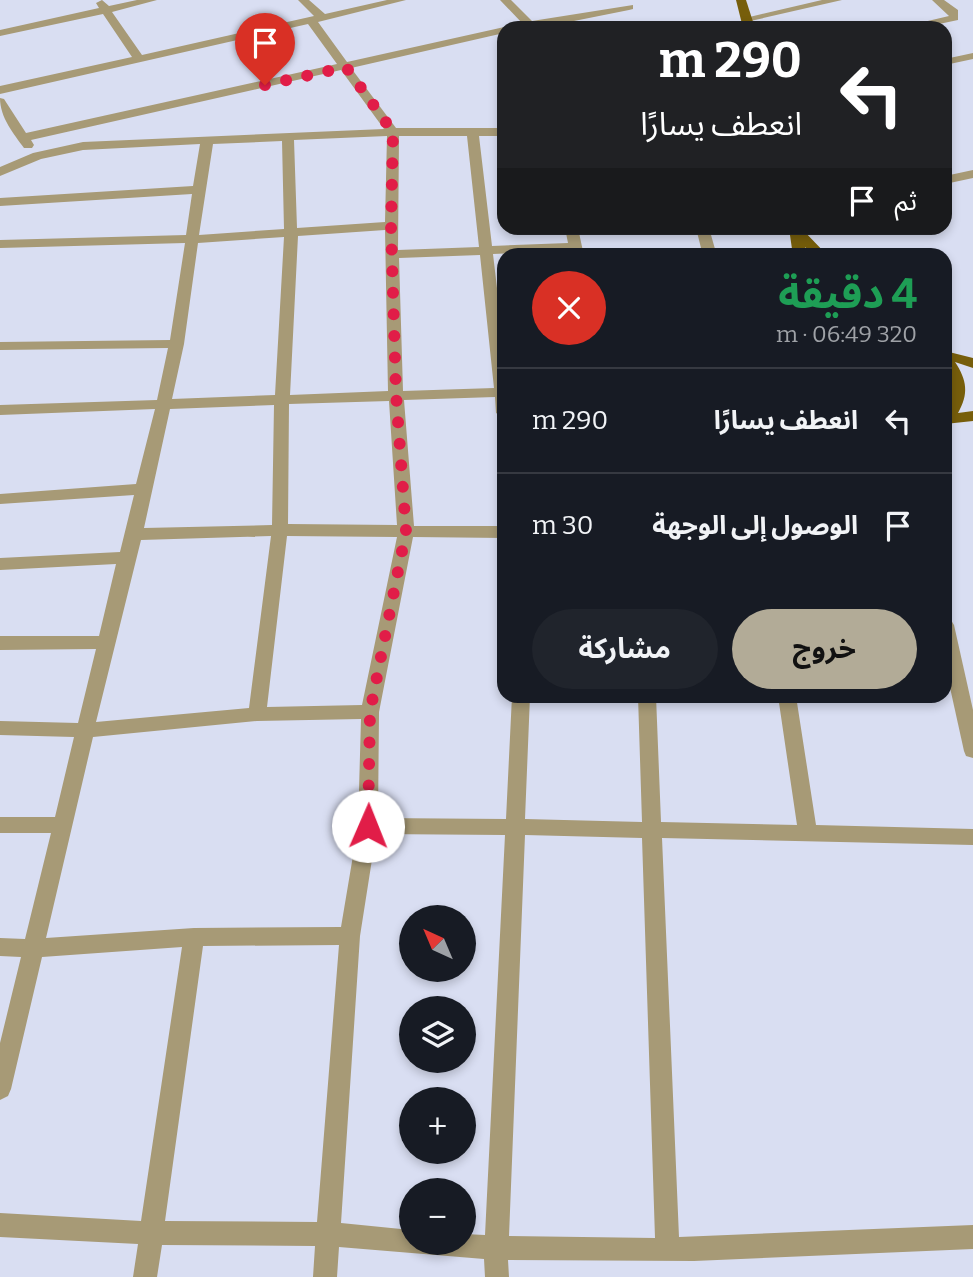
<!DOCTYPE html>
<html lang="ar">
<meta charset="utf-8">
<style>
body{margin:0;font-family:Bitter,"Noto Sans Arabic",serif;background:#20242c;color:#f1f3f6;direction:rtl;height:100vh;display:flex;flex-direction:column;font-size:26px;white-space:nowrap}
*{box-sizing:border-box;margin:0}
p{font-size:23px;color:#9ea1a6}
.icon{flex:none;width:38px;height:38px;fill:none;stroke:currentColor;stroke-width:2;stroke-linecap:round;stroke-linejoin:round}
.map{position:relative;flex:1;overflow:hidden;direction:ltr}
.sheet{position:absolute;left:497px;top:248px;width:455px;height:455px;display:flex;flex-direction:column;background:#171b24;border-radius:21px;box-shadow:0 4px 10px #0003;direction:rtl}
.sheet>*{flex:none}
.top-card{position:absolute;left:497px;top:21px;width:455px;height:214px;border-radius:21px;box-shadow:0 4px 10px #0003;direction:rtl;background:#202124;color:#fff;overflow:hidden}
.needle{width:46px;rotate:316deg}
.buttons{position:absolute;left:399px;top:905px;display:grid;gap:14px}
.buttons a{display:grid;place-items:center;width:77px;height:77px;border-radius:50%;background:#171b24;box-shadow:0 4px 10px #0003;font-size:35px}
.pin{position:absolute;display:grid;place-items:center;width:60px;height:60px;color:#fff;margin:-72px -30px;border-radius:50% 50% 50% 0;rotate:-45deg;box-shadow:0 0 7px #0007}
.pin .icon{rotate:45deg}
.me{position:absolute;width:77px;margin:-38px;rotate:1deg;stroke-linejoin:round;filter:drop-shadow(0 0 5px #0008)}
.turn{display:flex;align-items:center;gap:24px;height:147px;padding:0 35px;font-size:32px}
.turn .icon{width:91px;height:91px;stroke-width:2.5}
.turn b{display:block;font-size:49px;line-height:60px}
.then{display:flex;align-items:center;height:66px;padding:0 35px;background:#0003;gap:14px;font-size:26px}
.round{display:grid;place-items:center;flex:none;width:74px;height:74px;border-radius:37px;background:#20242c}
.overview{display:flex;align-items:center;justify-content:space-between;height:119px;padding:0 35px}
h1{font-size:42px;font-weight:700;line-height:52px;color:#1e9e55}
.primary-button{display:flex;gap:14px;margin-top:auto;padding:14px 35px}
.primary-button a{flex:1;height:80px;border-radius:42px;background:#b2ab97;color:#111;font-size:28px;font-weight:700;line-height:80px;text-align:center}
.primary-button a+a{background:#20242c;color:#f1f3f6}
ul{padding:0;list-style:none}
li{display:flex;align-items:center;gap:21px;height:105px;padding:0 35px;border-top:2px solid #363941}
li div{flex:1}
li b{display:block;font-size:26px}
li em{font-style:normal}
.map>svg:first-child{display:block}
.lines{fill:none;stroke-linecap:round;stroke-linejoin:round}
.minor{fill:#a79a76;fill-rule:evenodd}
.major{fill:#775e0b;fill-rule:evenodd}
.route{stroke:#e11d48;stroke-width:12;stroke-dasharray:0 21.6}
</style>
<div class="map">
<svg width="973" height="1277" viewBox="0 0 973 1277">
<rect width="100%" height="100%" fill="#d9def2"/>
<g class="lines">
<g class="minor">
<path d="M102,0L109,6L137,0H157L112,12L142,55L314,16L298,0H309L325,14L387,0H406L318,22L347,62L522,23L500,0H511L532,21L633,5V9L629,10L539,28H504V33L351,68L396,128H504V136H479L492,246L568,243L565,228H578L584,256H570L569,251L493,254L504,348V418L496,413L495,397L404,400L414,526H504V538L413,537L379,712L378,818L506,819L512,696H530L525,819L642,822L638,696H656L661,822L797,825L778,696H796L816,825L973,829V845L662,838L679,1237L973,1225V1249L694,1261L508,1260L509,1277H485L484,1259L339,1247L337,1277H313L315,1246L162,1245L157,1277H133L138,1244L0,1237V1213L141,1221L182,947L42,957L11,1089L8,1096L0,1100V1043L21,957L0,956V938L25,939L51,833H0V817H55L74,737L0,735V721L78,723L96,649L0,650V636H99L116,564L0,570V558L120,552L134,495L0,504V494L136,484L155,409L0,415V405L157,400L168,348L0,350V342L170,340L185,243L0,248V240L186,235L192,194L0,206V198L193,186L200,144L83,150L41,159L0,176V167L33,153L83,142L384,129L341,70L31,140L34,145L32,148H24C14,134 0,118 0,98L4,99L26,133L337,64L308,24L0,94V86L132,57L103,14L0,36V30L99,8L96,3ZM387,136L385,222L297,228L294,140ZM399,136H467L479,247L398,250ZM282,141L284,229L199,235L213,144ZM385,230L388,391L290,395L298,236ZM284,237L275,395L172,399L184,344L198,243ZM480,255L494,388L403,391L399,258ZM389,401L397,525L288,524L289,404ZM274,405L272,525L144,528L170,409ZM271,536L249,708L96,722L141,540ZM287,536L397,537L362,705L267,707ZM361,719L358,826L341,927L194,928L46,938L93,737L257,721ZM376,834L505,835L485,1235L464,1234V1242H411V1230L341,1223L360,936ZM525,835L642,838L655,1238L509,1236ZM339,945L317,1222L165,1221L203,946Z"/>
<polygon points="822,0 842,0 746,22 741,19"/>
<polygon points="932,0 944,0 958,10 958,20 920,28 898,28 949,16"/>
<polygon points="973,53 973,59 945,65 945,59"/>
<polygon points="973,170 973,178 945,184 945,176"/>
<polygon points="696,228 709,228 717,256 703,256"/>
<polygon points="945,619 951,620 954,625 973,710 973,758 966,756 964,751 945,665"/>
</g>
<g class="major">
<polygon points="736,0 746,0 755,28 743,28"/>
<polygon points="789,228 801,228 828,256 814,256 805,247 807,256 793,256"/>
<path d="M945,351L973,358V368L955,362C967,380 969,394 958,413L973,411V421L945,424V409L951,389L945,370Z"/>
</g>
</g>
<g class="lines">
<polyline class="route" points="265,85 346,67 393,132 391,226 396,394 406,531 370,712 368,826"/>
</g>
</svg>
<div class="buttons">
<a><svg class="needle" viewBox="-14 -14 28 28"><path d="M0-13l5 13h-10z" fill="#e53935"/><path d="M0 13l5-13h-10z" fill="#9ea1a6"/></svg></a>
<a><svg class="icon" aria-label="layers" viewBox="0 0 24 24"><path d="M12 4l9 5-9 5-9-5zM3 14l9 5 9-5"/></svg></a>
<a>+</a>
<a>−</a>
</div>
<div class="pin" style="left:265px;top:85px;background:#d93025"><svg class="icon" aria-label="arrive" viewBox="0 0 24 24"><path d="M6 21V4h12l-3 4 3 4H6"/></svg></div>
<svg class="me" style="left:368px;top:826px" viewBox="-20 -20 40 40"><circle r="19" fill="#fff"/><path d="M0-13L10 11 0 6-10 11z" fill="#e11d48"/></svg>
<div class="top-card">
<div class="turn"><svg class="icon" aria-label="left" viewBox="0 0 24 24"><path d="M17 20v-9H6M10 6l-5 5 5 5"/></svg><div><b>290 m</b>انعطف يسارًا</div></div>
<div class="then">ثم<svg class="icon" aria-label="arrive" viewBox="0 0 24 24"><path d="M6 21V4h12l-3 4 3 4H6"/></svg></div>
</div>
<section class="sheet">
<div class="overview"><div><h1>4 دقيقة</h1><p>320 m · 06:49</p></div><a class="round" style="background:#d93025;color:#fff"><svg class="icon" aria-label="close" viewBox="0 0 24 24"><path d="M6 6l12 12M18 6L6 18"/></svg></a></div>
<ul>
<li><svg class="icon" aria-label="left" viewBox="0 0 24 24"><path d="M17 20v-9H6M10 6l-5 5 5 5"/></svg><div><b>انعطف يسارًا</b></div><em>290 m</em></li>
<li><svg class="icon" aria-label="arrive" viewBox="0 0 24 24"><path d="M6 21V4h12l-3 4 3 4H6"/></svg><div><b>الوصول إلى الوجهة</b></div><em>30 m</em></li>
</ul>
<div class="primary-button"><a>خروج</a><a>مشاركة</a></div>
</section>
</div>
